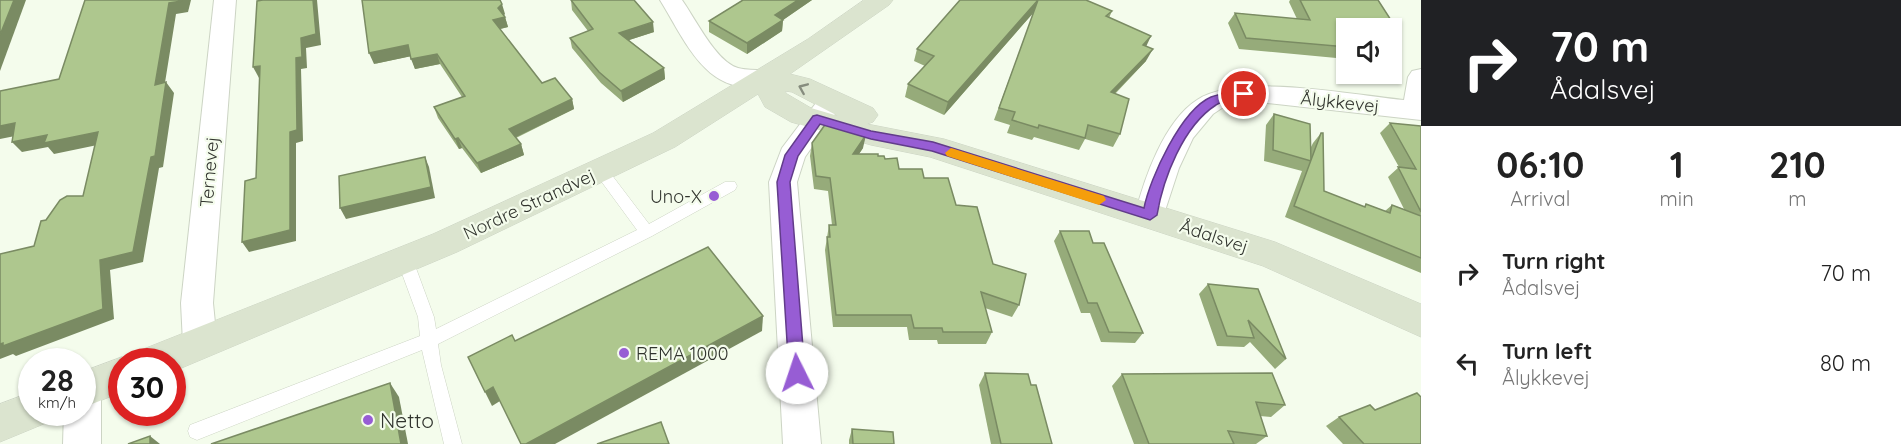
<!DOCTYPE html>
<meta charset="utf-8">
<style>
body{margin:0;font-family:Quicksand,sans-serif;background:#f2f2f2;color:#222;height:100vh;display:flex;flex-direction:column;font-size:22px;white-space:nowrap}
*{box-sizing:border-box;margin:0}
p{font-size:20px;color:#767676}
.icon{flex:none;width:33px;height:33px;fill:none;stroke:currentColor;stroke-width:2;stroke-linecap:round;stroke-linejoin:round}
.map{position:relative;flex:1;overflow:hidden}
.panel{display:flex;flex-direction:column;background:#fff;width:480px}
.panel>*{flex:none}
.top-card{background:#202124;color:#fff;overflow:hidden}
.controls{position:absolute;left:1336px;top:18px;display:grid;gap:12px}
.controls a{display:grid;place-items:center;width:66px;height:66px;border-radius:0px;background:#fff;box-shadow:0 2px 4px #0004;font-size:30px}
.speed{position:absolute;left:18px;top:348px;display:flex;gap:12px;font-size:30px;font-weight:700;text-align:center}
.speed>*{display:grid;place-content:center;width:78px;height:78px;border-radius:50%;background:#fff;box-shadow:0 2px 4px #0004;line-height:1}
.speed small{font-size:15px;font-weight:400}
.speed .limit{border:9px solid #d22;background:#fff;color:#111}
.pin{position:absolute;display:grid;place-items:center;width:51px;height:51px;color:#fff;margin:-26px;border:3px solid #fff;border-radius:50%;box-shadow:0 2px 6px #0007}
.me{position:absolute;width:66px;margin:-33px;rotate:356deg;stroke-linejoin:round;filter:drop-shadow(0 0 4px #0008)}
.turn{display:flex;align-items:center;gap:21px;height:126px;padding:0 30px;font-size:27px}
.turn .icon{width:78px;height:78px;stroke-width:2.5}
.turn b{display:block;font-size:42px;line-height:51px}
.eta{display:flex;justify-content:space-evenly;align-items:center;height:102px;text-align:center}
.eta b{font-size:36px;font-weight:800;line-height:42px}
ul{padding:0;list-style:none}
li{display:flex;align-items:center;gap:18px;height:90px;padding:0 30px}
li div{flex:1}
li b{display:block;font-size:22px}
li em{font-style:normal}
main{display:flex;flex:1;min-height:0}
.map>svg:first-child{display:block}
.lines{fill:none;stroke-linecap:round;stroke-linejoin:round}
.lane-casing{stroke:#ccd4c4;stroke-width:1}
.street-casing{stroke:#ccd4c4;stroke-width:2}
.secondary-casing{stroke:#ccd4c4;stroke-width:1}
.lane{fill:#fff;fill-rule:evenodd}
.street{fill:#fff;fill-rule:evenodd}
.secondary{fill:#dbe4cf;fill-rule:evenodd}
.wall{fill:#96ab7a}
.shaded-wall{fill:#7a8b63}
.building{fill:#aec78e;stroke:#7a8b63;stroke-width:1.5}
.oneway{stroke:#868c7e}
.route{fill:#975dd4;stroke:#623c8a;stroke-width:1.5}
.slow{fill:#f59e0b}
.poi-dot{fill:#975dd4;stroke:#f4fcec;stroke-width:2}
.labels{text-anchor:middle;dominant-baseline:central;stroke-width:4.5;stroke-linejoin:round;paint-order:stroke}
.street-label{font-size:18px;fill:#31342e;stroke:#f4fcec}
.poi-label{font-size:18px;fill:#31342e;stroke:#f4fcec;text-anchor:end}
.near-poi-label{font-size:21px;fill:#31342e;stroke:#f4fcec;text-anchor:start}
</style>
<main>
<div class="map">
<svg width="1421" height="444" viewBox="0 0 1421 444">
<rect width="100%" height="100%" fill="#f4fcec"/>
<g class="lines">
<defs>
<polygon id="lane" points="600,165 605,166 649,224 725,182 735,182 737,186 735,190 652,236 438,344 441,365 462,444 444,444 422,350 197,440 190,437 188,431 190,425 420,336 418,317 397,260 399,256 405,254 411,256 413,260 434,317 436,329 637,230 593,170"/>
<g id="street">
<polygon points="214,0 236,0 213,303 217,343 212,353 200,358 188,353 183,343 181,303"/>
<path d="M660,0H682C695,18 716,62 738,68C750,71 763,69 775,72L779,78L775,84C708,102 688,45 660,0Z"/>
<path d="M1421,69V120L1267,103H1241L1225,106L1213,114L1193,138L1179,168L1161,223L1150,226L1139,223L1135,215C1144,179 1164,121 1197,100C1240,72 1352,95 1404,100L1408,77L1412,71Z"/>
<polygon points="831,92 840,95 844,101 805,157 797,182 821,444 783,444 769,182 782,148 822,95"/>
<polygon points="82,374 96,379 101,390 101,444 63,444 64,412 82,412"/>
</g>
<g id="secondary">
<path d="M864,0H893L889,5L790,74L810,79L873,108L878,115L873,122L867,124L944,139L1275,242L1421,304V337L1263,266L930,157L871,145L791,122L765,107L758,94L675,147L457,252L172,372V362H135L141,350L433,234L653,133L808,39ZM785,91L792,92L838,116L811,108L787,94Z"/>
<polygon points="122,357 135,362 122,362 122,392 82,408 82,372"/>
<polygon points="32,392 32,412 51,412 46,423 0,442 0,404"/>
</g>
</defs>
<use href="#lane" class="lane-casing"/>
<use href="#street" class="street-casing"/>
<use href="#secondary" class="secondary-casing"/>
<use href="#lane" class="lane"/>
<use href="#street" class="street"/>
<use href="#secondary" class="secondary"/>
</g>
<g class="wall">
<polygon points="571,0 654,32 629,40 664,68 665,79 623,102 601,83 572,48 570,38 588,31 572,10"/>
<polygon points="743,0 812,0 783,20 782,31 747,54 709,32 709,21"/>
<polygon points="960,0 1112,11 1109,18 1146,46 1146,61 1115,94 1120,134 1113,147 1085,139 1079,150 1034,137 1032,140 1007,133 1010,125 994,120 1034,12 944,115 905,97 908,84 925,66 914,61 917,49"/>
<polygon points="1290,0 1378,0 1400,34 1392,43 1392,28 1347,28 1347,59 1239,49 1228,23 1235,13 1297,19 1289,2"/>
<polygon points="505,14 504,15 505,17 508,27 500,29 542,83 572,99 574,109 516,138 521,144 524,155 481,173 462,148 459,149 438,118 434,107 462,97 440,64 415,69 411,56 374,64"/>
<polygon points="1274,114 1310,149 1313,143 1321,133 1324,191 1364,207 1366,204 1385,211 1392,205 1404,209 1388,177 1399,167 1380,133 1390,123 1421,126 1421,273 1285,217 1302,171 1264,161 1266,125"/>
<polygon points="812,143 863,148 859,154 878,156 885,159 899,169 924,178 956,205 1019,305 1012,317 985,308 992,332 986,344 938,344 937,340 909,340 907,327 833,327 825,250 829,225 832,225 828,191 814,189 810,156"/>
<polygon points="1060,231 1093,243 1143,333 1135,343 1101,342 1090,313 1081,313 1054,241"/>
<polygon points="1208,284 1258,289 1286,359 1275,369 1250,342 1244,347 1217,346 1199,294"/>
<polygon points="985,373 1031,385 1052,444 991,444 979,385"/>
<polygon points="1122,374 1285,405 1271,417 1260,416 1267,436 1256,444 1134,444 1112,386"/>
<polygon points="1375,410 1421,444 1343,444 1326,426 1339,417"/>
<polygon points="852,429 894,444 849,444 849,440"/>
</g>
<g class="shaded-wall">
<polygon points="14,0 26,0 0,71 0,35"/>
<polygon points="182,0 191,0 188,12 176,14 163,95 155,85 169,3"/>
<polygon points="313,0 317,0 321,45 306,48 307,68 301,69 303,141 296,143 296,241 249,252 242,242 290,132 296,58 301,38"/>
<polygon points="798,0 812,0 783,20 782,31 747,54 747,43 775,15"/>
<polygon points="1038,0 1034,12 944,115 948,102"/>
<polygon points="502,4 505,14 501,18 505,17 508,27 496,30 493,20 498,8"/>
<polygon points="653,22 654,32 620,43 619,33"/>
<polygon points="1151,36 1145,49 1143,45"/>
<polygon points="408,45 412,56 374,64 369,53"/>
<polygon points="1153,49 1146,61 1104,104 1111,92"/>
<polygon points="437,54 440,64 415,69 411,59"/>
<polygon points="260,66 267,76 259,78 253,67"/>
<polygon points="664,68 665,79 623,102 621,91"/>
<polygon points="166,82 174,93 163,167 159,168 143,262 110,270 114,319 16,356 13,354 0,359 0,344 3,343 100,260 151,157"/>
<polygon points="572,99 574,109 512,139 509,129"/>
<polygon points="15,123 25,134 0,139 0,126"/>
<polygon points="98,132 107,143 54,154 48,147 22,152 12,142 47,135"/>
<polygon points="866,135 863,148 850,167 853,154"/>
<polygon points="458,138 462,148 459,149 455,139"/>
<polygon points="521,144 524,155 481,173 477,163"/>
<polygon points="425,157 429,167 435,198 346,219 340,208"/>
<polygon points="763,316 762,331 555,444 526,444"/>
<polygon points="390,383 399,397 408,444 401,444"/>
<polygon points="493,387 500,401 492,406 485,392"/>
<polygon points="150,436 160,444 150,444"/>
</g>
<g class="building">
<polygon points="0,0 14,0 0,35"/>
<polygon points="85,0 182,0 182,1 169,3 155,85 166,82 155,156 151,157 133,252 100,260 103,309 3,346 3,343 0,344 0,254 34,246 41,221 46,220 60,200 67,196 83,196 98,132 44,143 47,135 12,142 15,123 0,126 0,91 59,79"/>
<polygon points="263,0 313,0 316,34 301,38 302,57 296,58 297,130 290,132 290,230 242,242 245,181 256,178 260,66 253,67 257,1"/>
<polygon points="362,0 500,0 502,4 498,8 505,17 493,20 542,83 555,78 572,99 509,129 521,144 477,163 458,138 455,139 434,107 465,96 437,54 411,59 408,45 369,53"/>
<polygon points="571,0 634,0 653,22 619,33 664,68 621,91 599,72 570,38 593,29"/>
<polygon points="743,0 798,0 775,15 783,20 747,43 709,21"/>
<polygon points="960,0 1038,0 948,102 908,84 934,56 917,49"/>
<polygon points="1038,0 1086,0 1112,11 1106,16 1151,36 1143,45 1153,49 1111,92 1129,99 1120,134 1088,125 1085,138 1039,125 1038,128 1012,120 1015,112 999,108"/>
<polygon points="1300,0 1378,0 1400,34 1392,33 1392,28 1347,28 1347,47 1246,38 1235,13 1310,20"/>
<polygon points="1274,114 1310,124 1311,161 1273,150"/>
<polygon points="827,122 866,135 853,154 878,154 878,156 884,156 885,159 897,158 899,169 922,169 924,178 948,178 956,205 977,207 993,264 1026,274 1019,305 981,292 992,332 943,332 942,328 914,328 911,315 836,315 827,237 830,237 829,225 836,225 830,178 816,176 812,143"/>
<polygon points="1390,123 1421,126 1421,212 1398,167 1416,169"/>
<polygon points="1321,133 1323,133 1324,191 1365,207 1366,204 1390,213 1392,205 1421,216 1421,258 1294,206"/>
<polygon points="425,157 431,187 340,208 339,176"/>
<polygon points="1060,231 1089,231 1093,243 1104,243 1143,333 1109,332 1097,303 1088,303"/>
<polygon points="708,247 763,316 526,444 521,444 493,387 485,392 468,357 512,335 515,341"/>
<polygon points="1208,284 1258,289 1286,359 1248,320 1254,338 1227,336"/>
<polygon points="985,373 1028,374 1031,385 1036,385 1052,444 1001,444"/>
<polygon points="1272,373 1285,405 1256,402 1267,436 1228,431 1234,444 1149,444 1122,374"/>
<polygon points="390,383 401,444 211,444"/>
<polygon points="1417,393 1421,397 1421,444 1364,444 1339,417 1370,405 1375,410"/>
<polygon points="661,422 669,444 597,444"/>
<polygon points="852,429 893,432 894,444 853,444"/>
<polygon points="150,436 150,444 128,444"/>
</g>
<defs><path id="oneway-chevron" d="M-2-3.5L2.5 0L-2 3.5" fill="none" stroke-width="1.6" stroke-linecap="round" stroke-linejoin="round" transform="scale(1.5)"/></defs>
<use class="oneway" href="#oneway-chevron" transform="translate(803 88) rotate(-157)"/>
<path class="route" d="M1244,90L1248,91V97C1238,100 1224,99 1216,105C1183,126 1163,179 1157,215L1150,220L932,151L871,139L820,124L798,156L790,182L805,373L803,378L797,380L791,378L789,373L777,182L785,155L813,116L817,115L871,131L933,142L1144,208C1150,178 1181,110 1211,97C1221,93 1233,92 1244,90Z"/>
<polygon class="slow" points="951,148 1104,196 1106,200 1099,205 947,156 945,153"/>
<g class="poi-dot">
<circle cx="714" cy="196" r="6"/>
<circle cx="624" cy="353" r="6"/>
<circle cx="368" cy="420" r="6"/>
</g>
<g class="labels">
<g class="street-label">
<text transform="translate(1340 102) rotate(6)">Ålykkevej</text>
<text transform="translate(209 172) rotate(-85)">Ternevej</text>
<text transform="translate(529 204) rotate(-25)">Nordre Strandvej</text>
<text transform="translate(1214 236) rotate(18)">Ådalsvej</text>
</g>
<g class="poi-label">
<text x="702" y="196">Uno-X</text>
<text x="636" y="353" text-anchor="start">REMA 1000</text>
</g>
<g class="near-poi-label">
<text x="380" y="420">Netto</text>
</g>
</g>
</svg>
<div class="controls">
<a><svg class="icon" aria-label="sound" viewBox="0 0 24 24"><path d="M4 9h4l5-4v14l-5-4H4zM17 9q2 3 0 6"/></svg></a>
</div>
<div class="speed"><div>28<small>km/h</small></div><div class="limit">30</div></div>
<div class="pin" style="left:1244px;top:94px;background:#d93025"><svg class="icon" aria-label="arrive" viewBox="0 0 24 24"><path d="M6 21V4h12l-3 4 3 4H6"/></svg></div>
<svg class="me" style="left:797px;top:373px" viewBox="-20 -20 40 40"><circle r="19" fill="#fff"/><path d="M0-13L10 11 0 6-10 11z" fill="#975dd4"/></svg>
</div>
<section class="panel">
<div class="top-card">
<div class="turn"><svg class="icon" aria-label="right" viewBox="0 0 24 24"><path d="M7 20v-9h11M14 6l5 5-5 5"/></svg><div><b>70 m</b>Ådalsvej</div></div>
</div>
<div class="eta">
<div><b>06:10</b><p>Arrival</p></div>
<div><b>1</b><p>min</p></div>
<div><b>210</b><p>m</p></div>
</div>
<ul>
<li><svg class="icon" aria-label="right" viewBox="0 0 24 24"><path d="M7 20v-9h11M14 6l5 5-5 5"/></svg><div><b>Turn right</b><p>Ådalsvej</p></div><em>70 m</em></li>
<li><svg class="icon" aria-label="left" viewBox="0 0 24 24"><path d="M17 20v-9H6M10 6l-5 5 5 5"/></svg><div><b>Turn left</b><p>Ålykkevej</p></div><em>80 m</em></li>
</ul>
</section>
</main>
